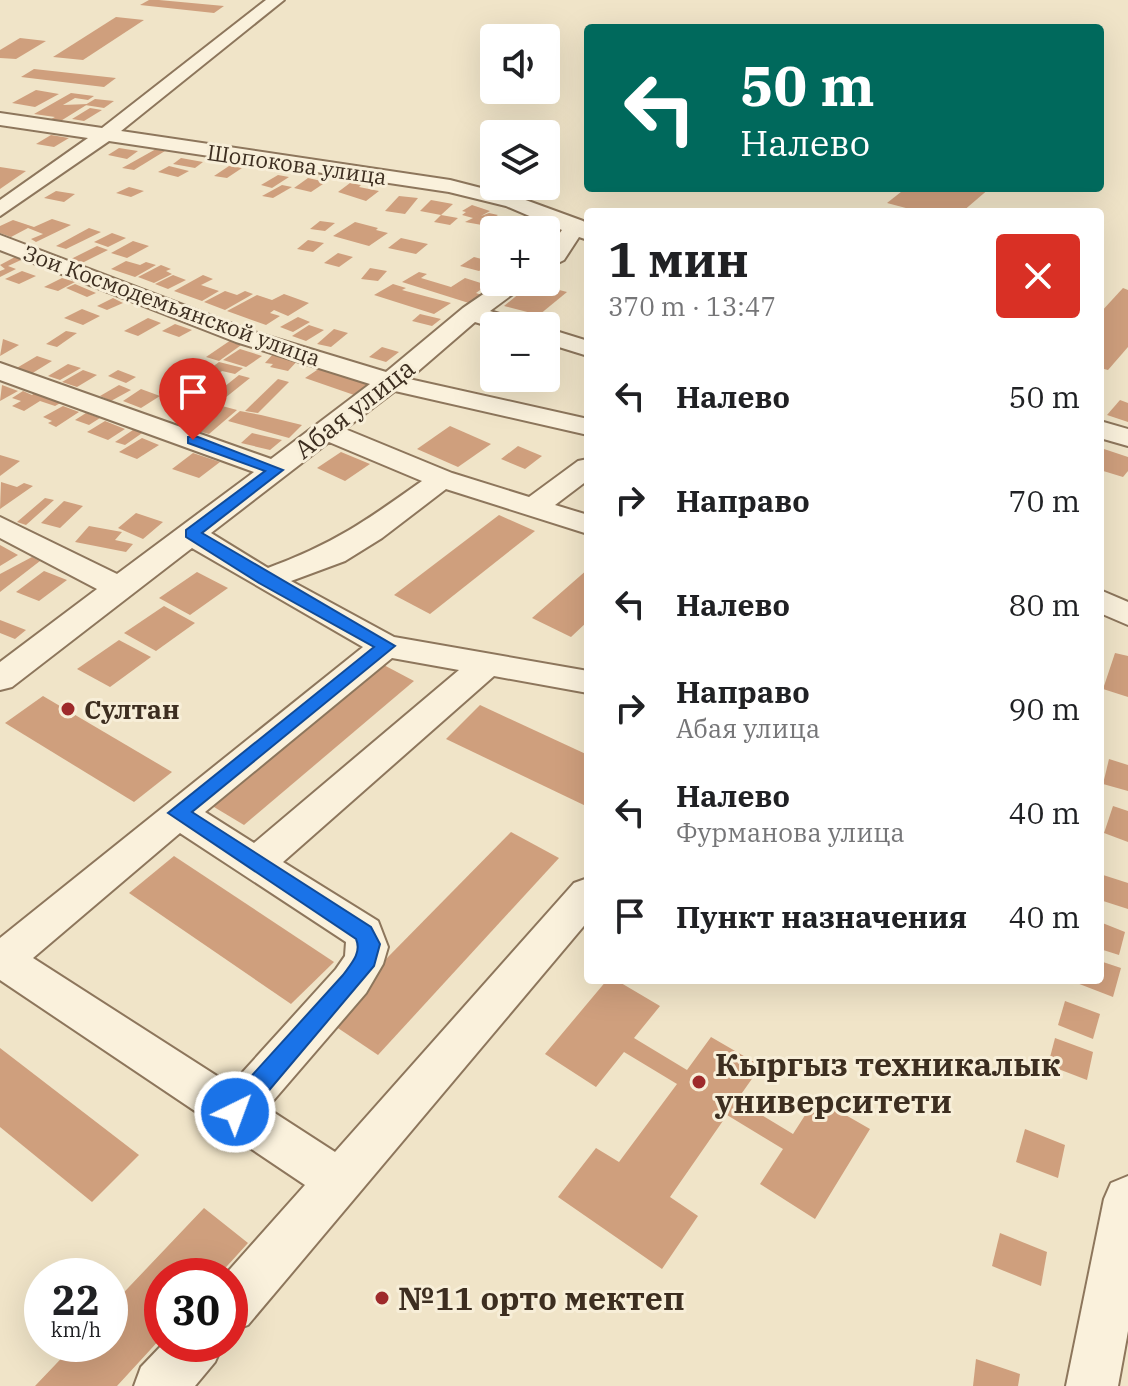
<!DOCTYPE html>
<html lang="ru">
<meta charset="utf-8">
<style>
body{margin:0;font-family:"IBM Plex Serif",serif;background:#f2f2f2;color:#202124;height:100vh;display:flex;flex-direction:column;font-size:30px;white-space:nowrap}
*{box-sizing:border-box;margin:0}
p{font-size:26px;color:#757577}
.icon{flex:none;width:44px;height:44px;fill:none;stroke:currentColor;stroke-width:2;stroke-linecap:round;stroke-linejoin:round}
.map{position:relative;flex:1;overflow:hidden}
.panel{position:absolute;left:584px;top:208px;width:520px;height:776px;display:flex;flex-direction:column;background:#fff;border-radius:8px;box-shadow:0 8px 32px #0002}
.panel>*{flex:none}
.hud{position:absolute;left:584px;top:24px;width:520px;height:168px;border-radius:8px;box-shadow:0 8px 32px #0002;background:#00695c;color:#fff;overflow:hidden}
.tools{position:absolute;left:480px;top:24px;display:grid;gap:16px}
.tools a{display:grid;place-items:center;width:80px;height:80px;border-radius:8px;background:#fff;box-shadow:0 8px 32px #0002;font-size:40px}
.speed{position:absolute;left:24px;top:1258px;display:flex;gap:16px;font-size:40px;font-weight:700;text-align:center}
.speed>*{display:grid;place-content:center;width:104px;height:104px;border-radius:50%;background:#fff;box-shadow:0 8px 32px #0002;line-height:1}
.speed small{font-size:20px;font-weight:400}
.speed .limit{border:12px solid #d22;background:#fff;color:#111}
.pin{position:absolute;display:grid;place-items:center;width:68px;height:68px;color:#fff;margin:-82px -34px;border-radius:50% 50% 50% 0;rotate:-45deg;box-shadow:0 0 8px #0007}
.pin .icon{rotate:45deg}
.me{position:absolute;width:88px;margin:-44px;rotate:42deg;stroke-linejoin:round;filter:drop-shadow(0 0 6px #0008)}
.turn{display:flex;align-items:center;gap:28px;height:168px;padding:0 24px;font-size:36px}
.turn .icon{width:104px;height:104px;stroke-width:2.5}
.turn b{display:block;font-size:56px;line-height:68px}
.round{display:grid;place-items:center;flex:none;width:84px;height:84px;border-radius:8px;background:#f2f2f2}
.head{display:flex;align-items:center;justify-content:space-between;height:136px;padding:0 24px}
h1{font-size:48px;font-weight:700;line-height:60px}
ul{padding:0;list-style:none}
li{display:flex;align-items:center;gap:24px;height:104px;padding:0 24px}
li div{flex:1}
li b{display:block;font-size:30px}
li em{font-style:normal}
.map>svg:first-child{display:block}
.building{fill:#cf9f7d}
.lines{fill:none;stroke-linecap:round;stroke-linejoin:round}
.minor-casing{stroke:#8d765c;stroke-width:4}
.minor{fill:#faf1dc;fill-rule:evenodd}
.route{fill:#1a73e8;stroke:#114b97;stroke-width:2}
.poi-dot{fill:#9e2a2b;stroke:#f7eed8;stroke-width:3}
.labels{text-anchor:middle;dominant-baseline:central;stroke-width:6;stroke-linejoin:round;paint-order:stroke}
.far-street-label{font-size:22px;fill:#3d2e20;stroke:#f7eed8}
.street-label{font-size:26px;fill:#3d2e20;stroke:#f7eed8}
.poi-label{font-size:26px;font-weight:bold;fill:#3d2e20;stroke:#f7eed8;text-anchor:start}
.near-poi-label{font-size:32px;font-weight:bold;fill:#3d2e20;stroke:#f7eed8;text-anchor:start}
</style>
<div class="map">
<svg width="1128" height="1386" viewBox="0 0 1128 1386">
<rect width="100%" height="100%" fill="#f0e4c8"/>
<g class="building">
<polygon points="149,0 159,0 224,6 214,13 140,5"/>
<polygon points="116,17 144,20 83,60 53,57"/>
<polygon points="20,38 46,41 16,59 0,58 0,50"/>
<polygon points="34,69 116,78 104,87 21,77"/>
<polygon points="36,90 59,94 35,107 12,103"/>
<polygon points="71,93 94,96 88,100 75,98 63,105 88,104 59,122 49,120 55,117 34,114"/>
<polygon points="95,99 114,101 104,108 85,105"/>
<polygon points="90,108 102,110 84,121 72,119"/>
<polygon points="51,135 69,138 54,147 36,144"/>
<polygon points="119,148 138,151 127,159 108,155"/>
<polygon points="156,149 165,151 134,170 122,168"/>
<polygon points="181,158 203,162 195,168 173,164"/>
<polygon points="169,166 189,171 178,177 158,172"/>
<polygon points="229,166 242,168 227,178 214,176"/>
<polygon points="0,167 26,171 0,189"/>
<polygon points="278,175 289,177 272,188 261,185"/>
<polygon points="308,178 326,182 311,192 294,188"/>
<polygon points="350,183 361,185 359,187 379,191 366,201 338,192"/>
<polygon points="282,185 292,187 273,198 262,196"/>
<polygon points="129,187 144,191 131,197 116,193"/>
<polygon points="906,188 990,188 962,212 921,212 887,203"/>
<polygon points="56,191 75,194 64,202 44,198"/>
<polygon points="399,196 418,198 405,214 385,211"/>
<polygon points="431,200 453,204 441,215 420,211"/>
<polygon points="472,205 490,211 481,216 489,213 498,215 482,225 465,222 473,218 462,215 466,212 462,211"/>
<polygon points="441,215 458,218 450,225 434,222"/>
<polygon points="504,216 521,222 534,226 527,230 507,230 510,228 493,223"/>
<polygon points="52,219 71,225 36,242 31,239 43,234 28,228 11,237 0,233 0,226 13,220 34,227"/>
<polygon points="320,221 335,223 325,231 310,229"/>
<polygon points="355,222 378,228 376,230 388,233 369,246 333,236"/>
<polygon points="89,228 101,232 66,249 56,246"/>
<polygon points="112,233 126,238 108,247 94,242"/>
<polygon points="401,238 428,244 416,254 388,248"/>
<polygon points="308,240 324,243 313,252 297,249"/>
<polygon points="133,241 149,246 127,258 111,253"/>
<polygon points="97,246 108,250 82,263 71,259"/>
<polygon points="338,253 353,257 339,267 324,263"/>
<polygon points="15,257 21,260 8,266 16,269 0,277 0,271 5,269 0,265"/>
<polygon points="474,257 493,262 479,271 460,266"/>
<polygon points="126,261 140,265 146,262 156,265 135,277 111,269"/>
<polygon points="161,265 171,269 166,271 172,274 154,283 138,277"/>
<polygon points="370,268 387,271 378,281 361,279"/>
<polygon points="22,271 36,276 19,284 5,279"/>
<polygon points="419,272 427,274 421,278 451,287 465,278 487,285 476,293 485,296 472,304 402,282"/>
<polygon points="173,275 186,280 168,289 155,284"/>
<polygon points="203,275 213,279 201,285 219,291 202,301 174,291"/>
<polygon points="62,278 75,282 58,291 44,287"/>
<polygon points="532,283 567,292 539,315 504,306"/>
<polygon points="75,284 96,293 87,297 66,288"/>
<polygon points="393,284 406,288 402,290 451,303 434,314 374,295"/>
<polygon points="1123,288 1128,290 1128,347 1108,370 1100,368 1100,313"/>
<polygon points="225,291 237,295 245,291 253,294 225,310 204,302"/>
<polygon points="284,294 309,303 288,316 274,310 270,313 280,316 266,325 227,311 257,295 272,300"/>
<polygon points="113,298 123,303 107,310 97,306"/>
<polygon points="82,309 100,316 83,325 64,318"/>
<polygon points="420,314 441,319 432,326 412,321"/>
<polygon points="298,317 310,322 293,332 280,327"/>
<polygon points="148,318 161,323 138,336 124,331"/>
<polygon points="175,324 192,330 179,337 162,331"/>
<polygon points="309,325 324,330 306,341 292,336"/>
<polygon points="334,329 348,333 331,347 317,344"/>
<polygon points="66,331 77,333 57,347 46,344"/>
<polygon points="3,339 19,345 0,356"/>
<polygon points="231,340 244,343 219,361 206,357"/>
<polygon points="382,347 399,352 386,362 369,357"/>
<polygon points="240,349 262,356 246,367 223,360"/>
<polygon points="273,354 299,359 288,371 270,367 273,364 265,363"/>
<polygon points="37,356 52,361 31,374 15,369"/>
<polygon points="219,362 243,368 235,374 222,371 207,382 196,379"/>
<polygon points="68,364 81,368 60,380 48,376"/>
<polygon points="320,368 351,379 356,375 377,382 357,396 305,378"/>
<polygon points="83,370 97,375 77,387 62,382"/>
<polygon points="118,370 136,377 126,383 108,376"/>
<polygon points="239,375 250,378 225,398 214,395"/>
<polygon points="278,379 289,382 258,413 245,411"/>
<polygon points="2,385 18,391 0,401"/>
<polygon points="119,385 131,390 111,401 100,396"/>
<polygon points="141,389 160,396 141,408 123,401"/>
<polygon points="23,391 32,395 37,391 64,401 55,406 40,401 24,411 12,406 21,401 12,398"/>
<polygon points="192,397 210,402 193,417 174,412"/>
<polygon points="1120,400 1128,403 1128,422 1107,415"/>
<polygon points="211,403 237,410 209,434 183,427"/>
<polygon points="63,406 79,412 56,427 48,423 52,421 43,417"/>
<polygon points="240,411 261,415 302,425 289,438 228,421"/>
<polygon points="86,413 100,418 89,425 75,420"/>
<polygon points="105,421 125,429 108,440 87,432"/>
<polygon points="450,426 491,444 458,467 417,449"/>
<polygon points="136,428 145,431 125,445 115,442"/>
<polygon points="252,433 282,440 270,450 241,443"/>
<polygon points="142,438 159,445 137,459 119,452"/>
<polygon points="518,446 542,456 525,469 501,459"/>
<polygon points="1104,449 1128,457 1128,471 1123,477 1100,470 1100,455"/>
<polygon points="341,452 370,464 345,481 317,468"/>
<polygon points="193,453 220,462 199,478 172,469"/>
<polygon points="0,455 20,461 0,476"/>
<polygon points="1,482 17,487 24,483 33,486 0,509"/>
<polygon points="45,498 54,500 26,525 17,522"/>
<polygon points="64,501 83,506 60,528 41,523"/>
<polygon points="136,513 163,522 143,539 118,528"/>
<polygon points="499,515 535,531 430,614 394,595"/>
<polygon points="89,526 122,532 115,540 133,544 126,552 75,542"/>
<polygon points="0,545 18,555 0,566"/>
<polygon points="32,557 40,561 0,592 0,574"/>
<polygon points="588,569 588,621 571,637 532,618"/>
<polygon points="44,571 67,580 39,601 16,592"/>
<polygon points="197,572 228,588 190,615 159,598"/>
<polygon points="164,606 195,623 156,651 124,633"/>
<polygon points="0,620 26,630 15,639 0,633"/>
<polygon points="119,640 151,657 110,687 77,669"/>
<polygon points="1115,653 1128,656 1128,697 1103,689"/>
<polygon points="380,663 414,681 244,825 209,804"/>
<polygon points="43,696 172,772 134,802 5,723"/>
<polygon points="480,705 588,755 588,807 446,739"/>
<polygon points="1109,759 1128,765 1128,791 1103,784"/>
<polygon points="1113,806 1128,811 1128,842 1104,833"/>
<polygon points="511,832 559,858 378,1055 326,1020"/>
<polygon points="174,856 334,962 291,1004 129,893"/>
<polygon points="1100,874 1128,883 1128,909 1100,900"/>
<polygon points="1100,922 1125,932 1119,955 1100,949"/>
<polygon points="1100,961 1121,968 1113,997 1069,980 1100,980"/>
<polygon points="607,980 616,980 660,1006 634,1038 687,1070 711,1037 761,1066 737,1100 793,1134 816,1098 870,1129 815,1219 760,1184 783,1149 727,1115 670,1197 698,1216 662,1269 558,1197 596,1148 619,1162 677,1084 624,1052 596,1087 545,1054"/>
<polygon points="1065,1001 1100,1014 1093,1039 1058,1025"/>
<polygon points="1055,1038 1093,1052 1087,1080 1048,1065"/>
<polygon points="0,1048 139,1155 92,1202 0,1127"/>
<polygon points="1025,1129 1065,1145 1058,1178 1016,1162"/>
<polygon points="204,1208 248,1243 218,1276 162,1276 162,1337 117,1386 35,1386 75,1344 110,1344 110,1307"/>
<polygon points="1000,1233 1047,1252 1041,1286 992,1266"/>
<polygon points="976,1359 1020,1374 1018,1386 973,1386"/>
</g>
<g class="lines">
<defs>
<g id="minor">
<polygon points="266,0 284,0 121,131 450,180 520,198 583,221 588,225 588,240 579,237 564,260 546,269 546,252 562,230 506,206 449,192 109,141 0,216 0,200 88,138 0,125 0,113 102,128"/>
<path d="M0,235L254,332L386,372L463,308L501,282H529L490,311L522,321L525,326L494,328L475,322L409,379L588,419V435L395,391L345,429L452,473L529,497L578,461L588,459V480L555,505L588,515V534L446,489L382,538L345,561L291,581L394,637L588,671V693L494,676L283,862L378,921L388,947L383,964L366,993L267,1108L335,1152L574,883L588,878V921L248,1325L230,1332V1276H224L305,1185L0,980V938L363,647L192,548L12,687L0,690V662L97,589L0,538V517L117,574L254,472L0,380V363L271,459L370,384L236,342L0,250ZM329,442L422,481C366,521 333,544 268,568L211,533ZM392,658L459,670L254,843L205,812ZM180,833L346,942L345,956L336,969L231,1085L33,958Z"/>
<polygon points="546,328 588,341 588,356 546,343"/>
<polygon points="1100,421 1128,429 1128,446 1100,438"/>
<polygon points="1100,590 1128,602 1128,625 1100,613"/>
<polygon points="1128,1176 1128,1331 1118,1386 1066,1386 1104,1199 1111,1183"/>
<polygon points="163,1344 223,1344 215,1362 195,1386 134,1386 141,1367"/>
</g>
</defs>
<use href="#minor" class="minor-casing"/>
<use href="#minor" class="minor"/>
</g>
<path class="route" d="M188,437H198L283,470L202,533L395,646L192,812L371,927L380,944L374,966L244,1120L235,1123L226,1120L223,1112L226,1104L343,975C351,964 362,953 356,939L168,813L374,647L259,583L186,537V530L265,471L188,443Z"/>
<g class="poi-dot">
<circle cx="68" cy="709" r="8"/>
<circle cx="699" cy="1082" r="8"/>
<circle cx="382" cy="1298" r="8"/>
</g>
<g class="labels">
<g class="far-street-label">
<text transform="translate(297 164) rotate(8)">Шопокова улица</text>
<text transform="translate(172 305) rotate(20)">Зои Космодемьянской улица</text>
</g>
<g class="street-label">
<text transform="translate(354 408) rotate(-38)">Абая улица</text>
</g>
<g class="poi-label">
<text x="84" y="709">Султан</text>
</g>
<g class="near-poi-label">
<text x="715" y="1064">Кыргыз техникалык<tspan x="715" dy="37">университети</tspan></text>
<text x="398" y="1298">№11 орто мектеп</text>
</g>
</g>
</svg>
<div class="tools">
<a><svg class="icon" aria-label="sound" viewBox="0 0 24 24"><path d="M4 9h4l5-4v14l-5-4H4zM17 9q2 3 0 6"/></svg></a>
<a><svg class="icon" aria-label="layers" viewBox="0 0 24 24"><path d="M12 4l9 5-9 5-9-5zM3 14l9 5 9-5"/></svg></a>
<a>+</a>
<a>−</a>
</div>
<div class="speed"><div>22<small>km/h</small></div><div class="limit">30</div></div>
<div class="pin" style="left:193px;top:440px;background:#d93025"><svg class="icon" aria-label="arrive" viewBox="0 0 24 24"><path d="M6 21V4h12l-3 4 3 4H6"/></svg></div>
<svg class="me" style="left:235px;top:1112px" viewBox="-20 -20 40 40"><circle r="17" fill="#1a73e8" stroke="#fff" stroke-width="3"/><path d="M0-11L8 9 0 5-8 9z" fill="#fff"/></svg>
<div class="hud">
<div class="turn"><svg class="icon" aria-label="left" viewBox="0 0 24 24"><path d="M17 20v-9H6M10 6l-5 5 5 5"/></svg><div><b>50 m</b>Налево</div></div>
</div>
<section class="panel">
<div class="head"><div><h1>1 мин</h1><p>370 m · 13:47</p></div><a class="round" style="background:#d93025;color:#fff"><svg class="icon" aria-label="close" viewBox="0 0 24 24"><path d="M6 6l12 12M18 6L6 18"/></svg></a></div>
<ul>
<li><svg class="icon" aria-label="left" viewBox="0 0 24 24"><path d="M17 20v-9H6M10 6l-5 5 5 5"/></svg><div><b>Налево</b></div><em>50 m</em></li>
<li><svg class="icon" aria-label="right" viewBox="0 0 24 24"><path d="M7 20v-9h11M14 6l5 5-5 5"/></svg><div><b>Направо</b></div><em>70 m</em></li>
<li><svg class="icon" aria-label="left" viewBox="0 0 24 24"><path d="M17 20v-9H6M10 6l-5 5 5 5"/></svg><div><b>Налево</b></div><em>80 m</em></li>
<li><svg class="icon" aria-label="right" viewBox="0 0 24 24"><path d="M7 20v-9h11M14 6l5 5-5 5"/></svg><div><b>Направо</b><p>Абая улица</p></div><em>90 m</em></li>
<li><svg class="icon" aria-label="left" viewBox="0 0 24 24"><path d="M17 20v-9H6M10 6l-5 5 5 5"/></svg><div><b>Налево</b><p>Фурманова улица</p></div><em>40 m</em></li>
<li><svg class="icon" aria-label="arrive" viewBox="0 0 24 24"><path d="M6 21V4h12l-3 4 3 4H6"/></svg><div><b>Пункт назначения</b></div><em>40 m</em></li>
</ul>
</section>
</div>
